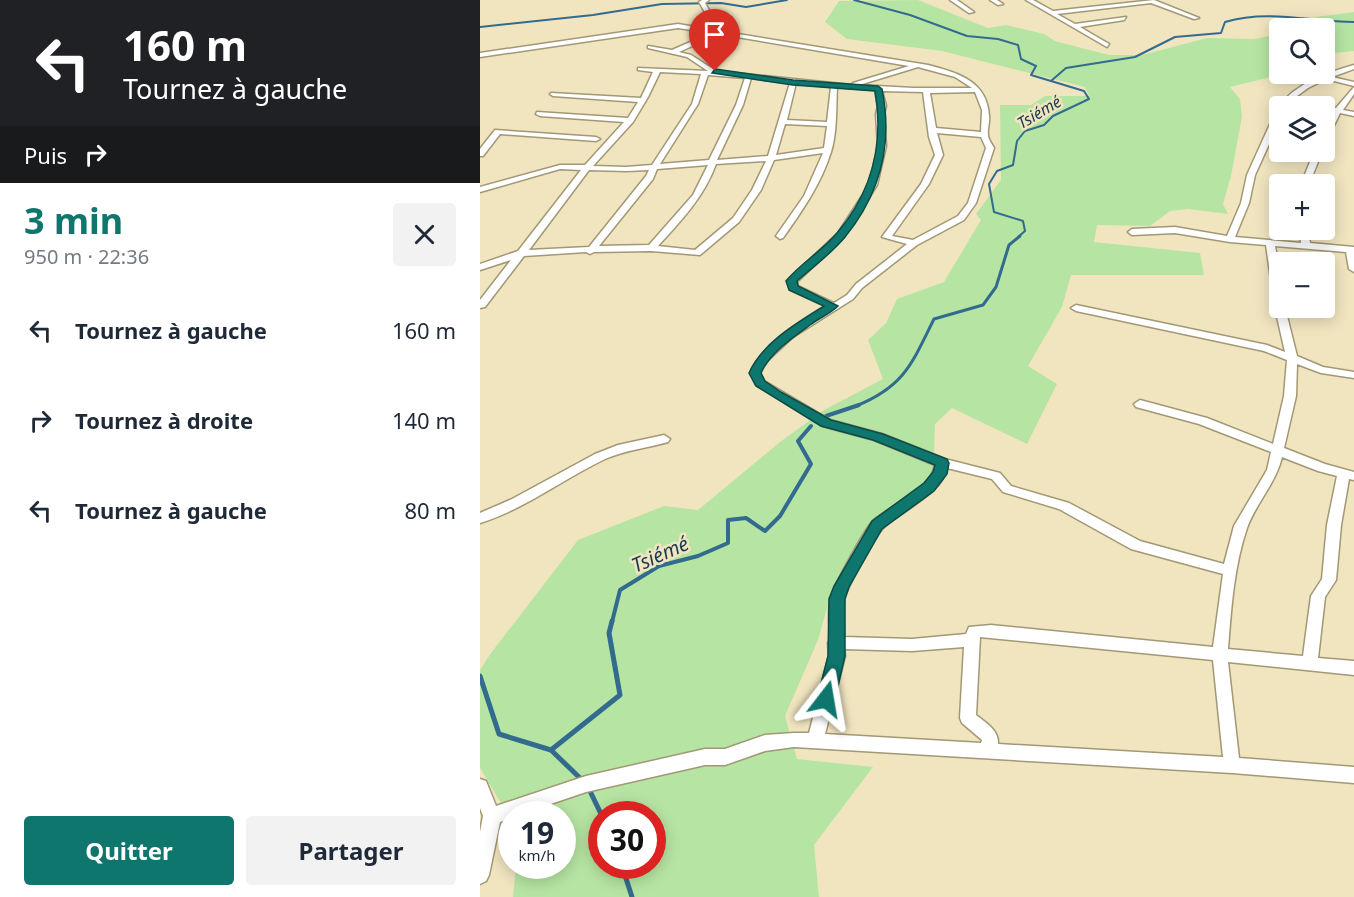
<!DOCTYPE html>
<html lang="fr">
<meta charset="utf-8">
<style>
body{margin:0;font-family:"Noto Sans",sans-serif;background:#f2f2f3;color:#1f2937;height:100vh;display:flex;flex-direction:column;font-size:22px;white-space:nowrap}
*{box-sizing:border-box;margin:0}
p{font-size:20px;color:#747a83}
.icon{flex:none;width:33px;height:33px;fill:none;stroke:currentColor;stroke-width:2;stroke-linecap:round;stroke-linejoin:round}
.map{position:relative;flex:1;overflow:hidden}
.details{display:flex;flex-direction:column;background:#fff;width:480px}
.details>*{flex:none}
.banner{background:#202124;color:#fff;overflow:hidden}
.tools{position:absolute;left:789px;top:18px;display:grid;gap:12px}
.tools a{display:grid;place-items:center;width:66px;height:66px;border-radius:6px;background:#fff;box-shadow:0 3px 15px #0003;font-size:30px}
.speed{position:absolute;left:18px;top:801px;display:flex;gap:12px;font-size:30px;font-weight:700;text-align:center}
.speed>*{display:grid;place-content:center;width:78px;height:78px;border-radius:50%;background:#fff;box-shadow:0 3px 15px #0003;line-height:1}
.speed small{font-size:15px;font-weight:400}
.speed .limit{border:9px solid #d22;background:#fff;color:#111}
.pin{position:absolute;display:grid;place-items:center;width:51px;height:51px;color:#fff;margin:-62px -26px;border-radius:50% 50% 50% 0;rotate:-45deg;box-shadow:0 0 6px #0007}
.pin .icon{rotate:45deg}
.me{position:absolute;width:66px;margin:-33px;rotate:14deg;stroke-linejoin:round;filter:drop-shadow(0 0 4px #0008)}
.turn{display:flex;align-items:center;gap:21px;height:126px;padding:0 24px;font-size:27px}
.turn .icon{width:78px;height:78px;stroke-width:2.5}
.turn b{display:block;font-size:42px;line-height:51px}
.then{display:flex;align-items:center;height:57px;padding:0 24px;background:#0003;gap:12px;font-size:22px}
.round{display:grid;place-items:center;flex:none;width:63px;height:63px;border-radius:6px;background:#f2f2f3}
.headline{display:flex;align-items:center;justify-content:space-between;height:102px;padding:0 24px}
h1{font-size:36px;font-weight:700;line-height:45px;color:#0f766e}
.primary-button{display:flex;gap:12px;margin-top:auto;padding:12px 24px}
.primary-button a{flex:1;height:69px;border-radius:6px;background:#0f766e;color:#fff;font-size:24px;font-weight:700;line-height:69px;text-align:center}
.primary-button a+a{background:#f2f2f3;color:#1f2937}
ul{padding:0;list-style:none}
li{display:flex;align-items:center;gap:18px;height:90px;padding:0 24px}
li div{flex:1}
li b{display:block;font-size:22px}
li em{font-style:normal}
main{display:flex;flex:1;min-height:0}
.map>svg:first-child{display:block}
.green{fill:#b6e5a3;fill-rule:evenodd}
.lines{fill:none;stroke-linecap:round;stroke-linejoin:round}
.stream-far3{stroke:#336b8e;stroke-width:2}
.stream-far2{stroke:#336b8e;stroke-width:3}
.stream-far1{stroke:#336b8e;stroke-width:4}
.stream{stroke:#336b8e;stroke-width:5}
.minor-casing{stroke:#a29875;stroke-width:3}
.minor{fill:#fff;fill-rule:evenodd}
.route{fill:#0f766e;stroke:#0a4d48;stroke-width:1.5}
.labels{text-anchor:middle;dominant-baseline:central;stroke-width:5;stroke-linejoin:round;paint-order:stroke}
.far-water-label{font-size:16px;font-style:italic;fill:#183a52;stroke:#f1e5c0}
.water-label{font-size:20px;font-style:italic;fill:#183a52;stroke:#f1e5c0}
</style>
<main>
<section class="details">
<div class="banner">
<div class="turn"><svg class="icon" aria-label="left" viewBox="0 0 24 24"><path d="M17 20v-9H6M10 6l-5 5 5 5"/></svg><div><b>160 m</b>Tournez à gauche</div></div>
<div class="then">Puis<svg class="icon" aria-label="right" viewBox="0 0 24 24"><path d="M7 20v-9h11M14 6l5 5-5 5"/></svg></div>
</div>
<div class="headline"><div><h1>3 min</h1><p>950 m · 22:36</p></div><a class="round"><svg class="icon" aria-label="close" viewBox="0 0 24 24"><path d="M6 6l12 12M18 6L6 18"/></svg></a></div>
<ul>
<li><svg class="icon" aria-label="left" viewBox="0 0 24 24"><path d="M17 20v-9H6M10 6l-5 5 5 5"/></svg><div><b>Tournez à gauche</b></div><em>160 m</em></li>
<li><svg class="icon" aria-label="right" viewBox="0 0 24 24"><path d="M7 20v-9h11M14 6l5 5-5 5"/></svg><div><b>Tournez à droite</b></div><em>140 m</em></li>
<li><svg class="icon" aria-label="left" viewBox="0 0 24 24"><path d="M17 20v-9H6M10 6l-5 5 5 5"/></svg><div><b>Tournez à gauche</b></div><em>80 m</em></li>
</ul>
<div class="primary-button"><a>Quitter</a><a>Partager</a></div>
</section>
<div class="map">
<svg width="874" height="897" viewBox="0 0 874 897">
<rect width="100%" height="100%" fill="#f1e5c0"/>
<g class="green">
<path d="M438,0L508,28L526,25L564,34L575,41L629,55H662L727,38L774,39L799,34L800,74H803L750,87L760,99L762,117L751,176L743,204L748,214L708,209L690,211L670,226L617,225L614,242L720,253L724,275H591L582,307L548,366L577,384L547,444L472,408L455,424L453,477L393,519L350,597L338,640L305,716L317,759L393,767L334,845L339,897H33L36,866H82V814H32L31,820L0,768V670L11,653L98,540L184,506L218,510L300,442L344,410L403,379L388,340L406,323L417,299L464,282L501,220L496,214L521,180L520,105H551L565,96H609L605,87L462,51L367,39L345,22L359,1ZM122,814H172V866H122Z"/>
<polygon points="874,12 874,51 845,54 844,28 831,28 834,28 836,17"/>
</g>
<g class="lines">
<g class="stream-far3">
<polyline points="374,0 430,15 487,36 518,39 538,45 541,59 556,66 551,75 571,81"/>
<polyline points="0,27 113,15 182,4 241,3 266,7 307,0"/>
<path d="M538,237L545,231L543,221L514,212L509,184L517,171L533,165L537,141L545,131L564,125L573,116L609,99L604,91L571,81L586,68L655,57L695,37L741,33L745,22C788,9 831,22 874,22"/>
</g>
<path class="stream-far2" d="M376,406C425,386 432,363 454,319L503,305L516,287L529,245L540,236"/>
<g class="stream-far1">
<polyline points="346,416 379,405"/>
<polyline points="132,622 140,590 179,566 218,556 248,543 248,520 266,518 285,531 300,516 331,464 318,441 331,426"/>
</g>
<g class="stream">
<polyline points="0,676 19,734 71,750"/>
<polyline points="103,781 71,750 140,695 129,633 132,621"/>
<polyline points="108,787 122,816"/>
<polyline points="142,866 152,897"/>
</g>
<defs>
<g id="minor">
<path d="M222,0H229L225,3L233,17L252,33L448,65C477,73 507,80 509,116C510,122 507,129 508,135C508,139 512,144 514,148L496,203L484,220L437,245L382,288L373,299L313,337L285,363L280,373L284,381L350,420L402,434L465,459L520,473L531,486L589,503L660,541L744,564L754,526L787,470L791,452L719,424L656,407L654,404L660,400L727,418L793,444L804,396L807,360L784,351L596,311L591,308L596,305L787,345L805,352L795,308L786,245L750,242L695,233L652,235L648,232L652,229L695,227L747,236L761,203L767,175L796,111L800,109V120L775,175L769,203L755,237L821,243L820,230H828L830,243L874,247V272L869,269L866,252L795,246L800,273V308H805L817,356L843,367L874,372V378L841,373L817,364L816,396L804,448L845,464L874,472V480L869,479L861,525L856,580L845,597L838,658L874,661V675L748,662L759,758L874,767V783L752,773L314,747L285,751L245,765H225L106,792L41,814H32V818L20,822L9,875L6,881L0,884V832L3,816L0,808V779L6,781L16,806L106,776L225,749H245L285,735L314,733H329L349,656L348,643L350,639C350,626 347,609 351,597C354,585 386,527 394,520C412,505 451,489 455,465L394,440L342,426L276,385L270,373C284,342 319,325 347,307L310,290L307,281L358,233L389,185L398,146L396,114L398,106L395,90L357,87C356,107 357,134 351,152C341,184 322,211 303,238L300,239L296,236L324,196L343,153L294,160L281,190L259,222L220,255L171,251L114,252L110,254L106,252L44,256L5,307L0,308V300L31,260L0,270V264L38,251L101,170L80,169L0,192V187L80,165H105L144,122L60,116L56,114L57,112L148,118L158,102L73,96L70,94L71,93L161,98L173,72L158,70V68L228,71L207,57L168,48V46L192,50L231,33L198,28L0,57V53L198,24L244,32L229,19L219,2ZM239,34L429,66L373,83L372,85L236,71L211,55L199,52ZM438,67L475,77L492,88H433L379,85ZM180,72L221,74L212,104L172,165L146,167L113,166L153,122L168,97ZM228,75L265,78L256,105L229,160L180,164L218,104ZM271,78L310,83L288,156L237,160L263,105ZM316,83L351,87L347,122L307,120ZM402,91L443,92L449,137L455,155L441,184L402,237L427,244L376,284L367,295L354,303L318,286L317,282L364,237L397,185L406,146L404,114L406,106ZM495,92L502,110L501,132L456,128L450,93ZM305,124L347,126L344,148L296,155ZM457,133L501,137L506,148L488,203L478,216L433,240L412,236L449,184L463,155ZM286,161L272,190L253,218L215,250L178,246C201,221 224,197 236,164ZM228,165L213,195L169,245L119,246L173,179L177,169ZM109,170L146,171L169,170L166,176L109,247L49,250ZM802,457L838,471L857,476L847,525L842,579L831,596L823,656L748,649C751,609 754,566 767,528C776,503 796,483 802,457ZM467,468L512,479L523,492L579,509L651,549L743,574L733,647L511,625L489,627L486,634L432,639L364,637C364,625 362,612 364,600C366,589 396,534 404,527C421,511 463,493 467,468ZM500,637L733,660L743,757L518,744C519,730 506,723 496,715ZM484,647L480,718L482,723L502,740L501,743L345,734L365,656L364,649L432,651Z"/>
<polygon points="470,0 477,0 494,12 489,13"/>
<polygon points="510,0 517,0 523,4 518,5"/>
<polygon points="546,0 553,0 573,11 674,0 719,18 714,19 671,3 577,14 595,24 646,17 644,20 600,27 629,44 627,47"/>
<path d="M874,65V69L852,77L874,82V86L846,79L828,88L813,99L838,105L839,106L809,103L806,106H799C817,83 846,73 874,65Z"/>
<polygon points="874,87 874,94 863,110 874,112 874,116 860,113 848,138 844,140 844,130 854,112 844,110 844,106 842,106 856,108"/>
<polygon points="15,130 116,137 120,139 116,141 20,134 3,156 0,156 0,149"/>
<polygon points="834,152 842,152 829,184 821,184"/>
<path d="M184,435L190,439L188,442C167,448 145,450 125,459C83,479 45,509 0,523V513L32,499L115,454L138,445Z"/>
</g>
</defs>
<use href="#minor" class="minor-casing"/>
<use href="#minor" class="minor"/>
</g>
<path class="route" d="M235,69L313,80L398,86L402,89C413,144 401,193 365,237C352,253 333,267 317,281L318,286L358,306C350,314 339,318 330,325C312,338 290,353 281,373L285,381L301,392L351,420L403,434L467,459L469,463L467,474L454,491L402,529L369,587L365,599V656L355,699L352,704L346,706L340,704L337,699L348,656L349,599L354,586L392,521L444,483L453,472L455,465L393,440L341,426L276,386L269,373C282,343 317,323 344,306L309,290L306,281C321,263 342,251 357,233C392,192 404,143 395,91L313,85L232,73Z"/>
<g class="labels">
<g class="far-water-label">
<text transform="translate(559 112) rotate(-31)">Tsiémé</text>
</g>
<g class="water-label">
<text transform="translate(180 554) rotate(-24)">Tsiémé</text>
</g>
</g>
</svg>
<div class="tools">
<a><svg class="icon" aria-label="search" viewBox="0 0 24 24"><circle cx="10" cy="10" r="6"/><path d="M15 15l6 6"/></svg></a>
<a><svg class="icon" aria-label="layers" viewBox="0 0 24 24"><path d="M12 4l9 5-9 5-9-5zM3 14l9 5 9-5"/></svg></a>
<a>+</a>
<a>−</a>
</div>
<div class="speed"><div>19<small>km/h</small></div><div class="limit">30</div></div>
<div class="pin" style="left:235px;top:71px;background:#d93025"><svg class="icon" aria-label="arrive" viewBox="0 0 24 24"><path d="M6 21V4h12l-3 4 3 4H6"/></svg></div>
<svg class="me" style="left:346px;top:699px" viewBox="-20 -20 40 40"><path d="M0-17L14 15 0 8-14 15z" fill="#0f766e" stroke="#fff" stroke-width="4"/></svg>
</div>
</main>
